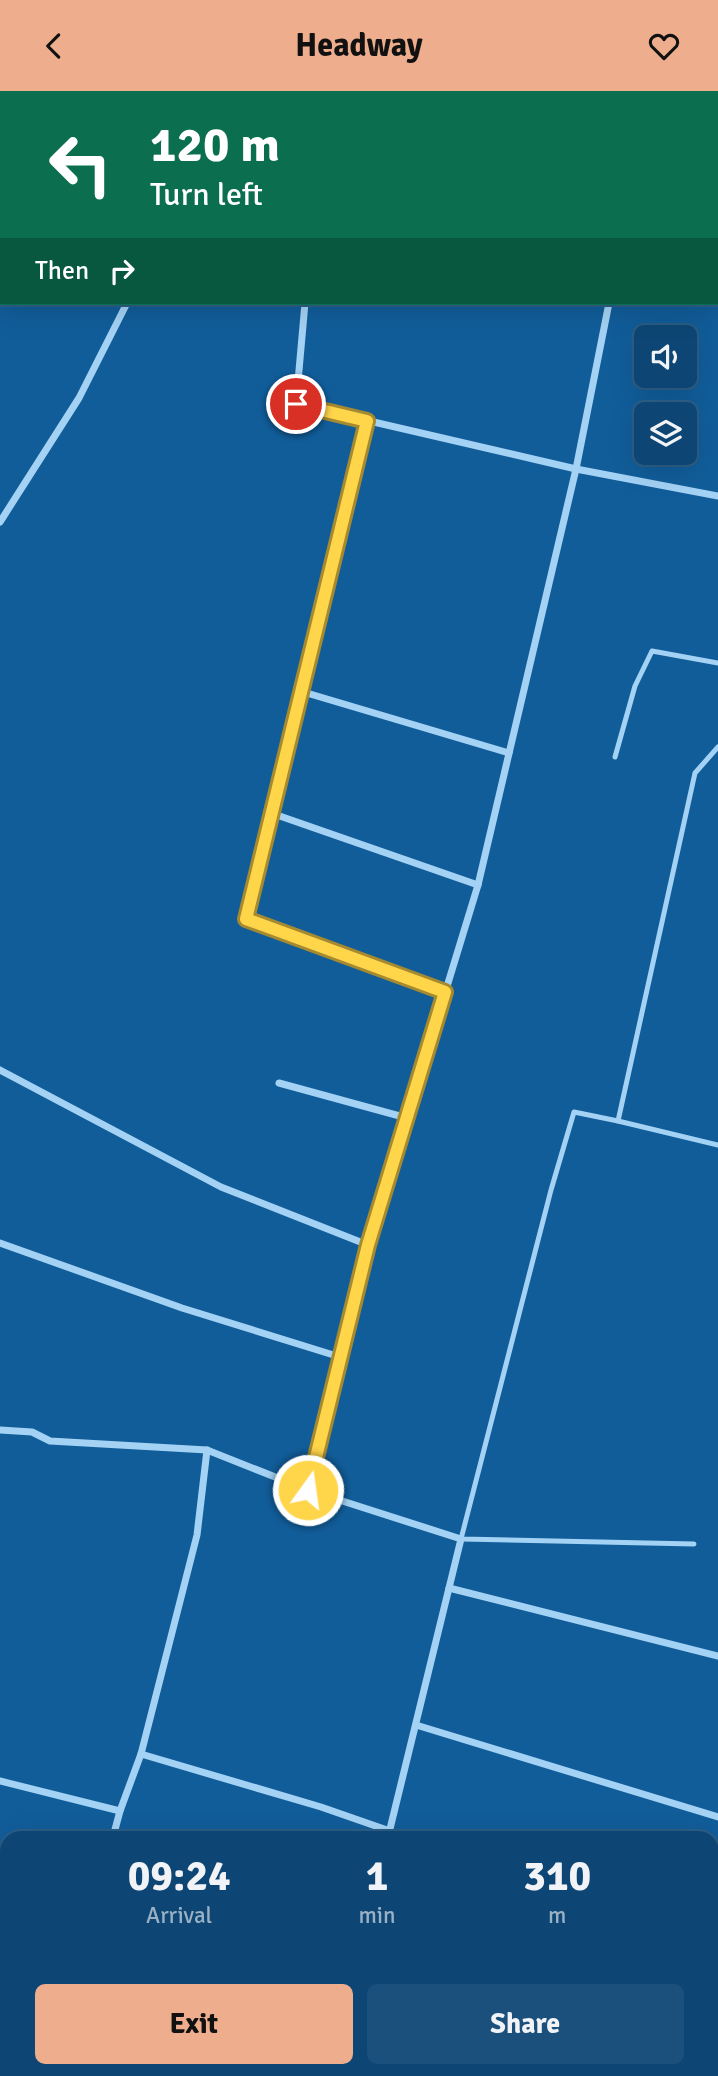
<!DOCTYPE html>
<style>
body{margin:0;font-family:Signika,sans-serif;background:#1b507c;color:#f1f3f6;height:100vh;display:flex;flex-direction:column;font-size:26px;white-space:nowrap}
*{box-sizing:border-box;margin:0}
p{font-size:23px;color:#9ab1c5}
.icon{flex:none;width:38px;height:38px;fill:none;stroke:currentColor;stroke-width:2;stroke-linecap:round;stroke-linejoin:round}
.map{position:relative;flex:1;overflow:hidden}
.side{position:absolute;left:0px;top:1740px;width:719px;height:247px;display:flex;flex-direction:column;background:#0d4674;border-radius:21px 21px 0 0;box-shadow:0 7px 28px #0002,0 0 0 2px #2d5e86}
.side>*{flex:none}
.top-card{position:absolute;left:0px;top:0px;width:719px;height:214px;box-shadow:0 7px 28px #0002,0 0 0 2px #2d5e86;background:#0b6e4f;color:#fff;overflow:hidden}
.fabs{position:absolute;left:634px;top:234px;display:grid;gap:14px}
.fabs a{display:grid;place-items:center;width:63px;height:63px;border-radius:10px;background:#0d4674;box-shadow:0 7px 28px #0002,0 0 0 2px #2d5e86;font-size:35px}
.pin{position:absolute;display:grid;place-items:center;width:60px;height:60px;color:#fff;margin:-30px;border:4px solid #fff;border-radius:50%;box-shadow:0 2px 7px #0007}
.me{position:absolute;width:77px;margin:-38px;rotate:14deg;stroke-linejoin:round;filter:drop-shadow(0 0 5px #0008)}
.turn{display:flex;align-items:center;gap:24px;height:147px;padding:0 35px;font-size:32px}
.turn .icon{width:91px;height:91px;stroke-width:2.5}
.turn b{display:block;font-size:49px;line-height:60px}
.then{display:flex;align-items:center;height:66px;padding:0 35px;background:#0003;gap:14px;font-size:26px}
.eta{display:flex;justify-content:space-evenly;align-items:center;height:119px;text-align:center}
.eta b{font-size:42px;font-weight:700;line-height:49px}
.action{display:flex;gap:14px;margin-top:auto;padding:14px 35px}
.action a{flex:1;height:80px;border-radius:10px;background:#eead8d;color:#111;font-size:28px;font-weight:700;line-height:80px;text-align:center}
.action a+a{background:#1b507c;color:#f1f3f6}
header{display:flex;justify-content:space-between;align-items:center;height:91px;padding:0 35px;background:#eead8d;color:#111;font-size:32px;font-weight:700}
.map>svg:first-child{display:block}
.lines{fill:none;stroke-linecap:round;stroke-linejoin:round}
.service{stroke:#a4d2f4;stroke-width:5}
.minor{stroke:#a4d2f4;stroke-width:7}
.route-casing{stroke:#a68a30;stroke-width:18}
.route{stroke:#ffd54a;stroke-width:12}
</style>
<header><svg class="icon" aria-label="back" viewBox="0 0 24 24"><path d="M15 5l-7 7 7 7"/></svg>Headway<svg class="icon" aria-label="heart" viewBox="0 0 24 24"><path d="M12 20l-8-8c-3-5 5-10 8-4 3-6 11-1 8 4z"/></svg></header>
<div class="map">
<svg width="718" height="1985" viewBox="0 0 718 1985">
<rect width="100%" height="100%" fill="#115d9a"/>
<g class="lines">
<g class="service">
<polyline points="615,666 635,595 652,560 718,572"/>
<polyline points="618,1030 695,682 718,656"/>
<polyline points="694,1453 461,1448 551,1099 574,1021 618,1030 718,1054"/>
</g>
<g class="minor">
<polyline points="133,0 133,2"/>
<polyline points="316,2 316,0"/>
<polyline points="621,2 621,0"/>
<polyline points="718,18 718,17"/>
<polyline points="0,60 2,60"/>
<polyline points="305,212 296,313 576,378 718,405"/>
<polyline points="367,329 246,828 445,901"/>
<polyline points="0,431 79,307 127,212"/>
<polyline points="300,600 509,662"/>
<polyline points="271,722 478,794"/>
<polyline points="0,979 221,1096 368,1154"/>
<polyline points="279,992 407,1027"/>
<polyline points="0,1152 182,1217 340,1266"/>
<polyline points="0,1339 32,1341 50,1350 207,1359 308,1399"/>
<polyline points="449,1497 718,1565"/>
<polyline points="416,1634 718,1726"/>
<polyline points="141,1663 321,1716 390,1740"/>
<polyline points="0,1690 120,1720"/>
<polyline points="113,1746 120,1720 141,1663 197,1444 207,1359"/>
<polyline points="388,1746 461,1448 308,1399 368,1154 478,794 576,378 609,212"/>
<polyline points="0,1894 7,1896"/>
<polyline points="712,1943 718,1944"/>
<polyline points="386,1979 408,1985"/>
</g>
</g>
<g class="lines">
<defs>
<polyline id="route" points="296,313 367,330 246,828 445,901 368,1154 308,1399"/>
</defs>
<use href="#route" class="route-casing"/>
<use href="#route" class="route"/>
</g>
</svg>
<div class="fabs">
<a><svg class="icon" aria-label="sound" viewBox="0 0 24 24"><path d="M4 9h4l5-4v14l-5-4H4zM17 9q2 3 0 6"/></svg></a>
<a><svg class="icon" aria-label="layers" viewBox="0 0 24 24"><path d="M12 4l9 5-9 5-9-5zM3 14l9 5 9-5"/></svg></a>
</div>
<div class="pin" style="left:296px;top:313px;background:#d93025"><svg class="icon" aria-label="arrive" viewBox="0 0 24 24"><path d="M6 21V4h12l-3 4 3 4H6"/></svg></div>
<svg class="me" style="left:308px;top:1399px" viewBox="-20 -20 40 40"><circle r="17" fill="#ffd54a" stroke="#fff" stroke-width="3"/><path d="M0-11L8 9 0 5-8 9z" fill="#fff"/></svg>
<div class="top-card">
<div class="turn"><svg class="icon" aria-label="left" viewBox="0 0 24 24"><path d="M17 20v-9H6M10 6l-5 5 5 5"/></svg><div><b>120 m</b>Turn left</div></div>
<div class="then">Then<svg class="icon" aria-label="right" viewBox="0 0 24 24"><path d="M7 20v-9h11M14 6l5 5-5 5"/></svg></div>
</div>
<section class="side">
<div class="eta">
<div><b>09:24</b><p>Arrival</p></div>
<div><b>1</b><p>min</p></div>
<div><b>310</b><p>m</p></div>
</div>
<div class="action"><a>Exit</a><a>Share</a></div>
</section>
</div>
